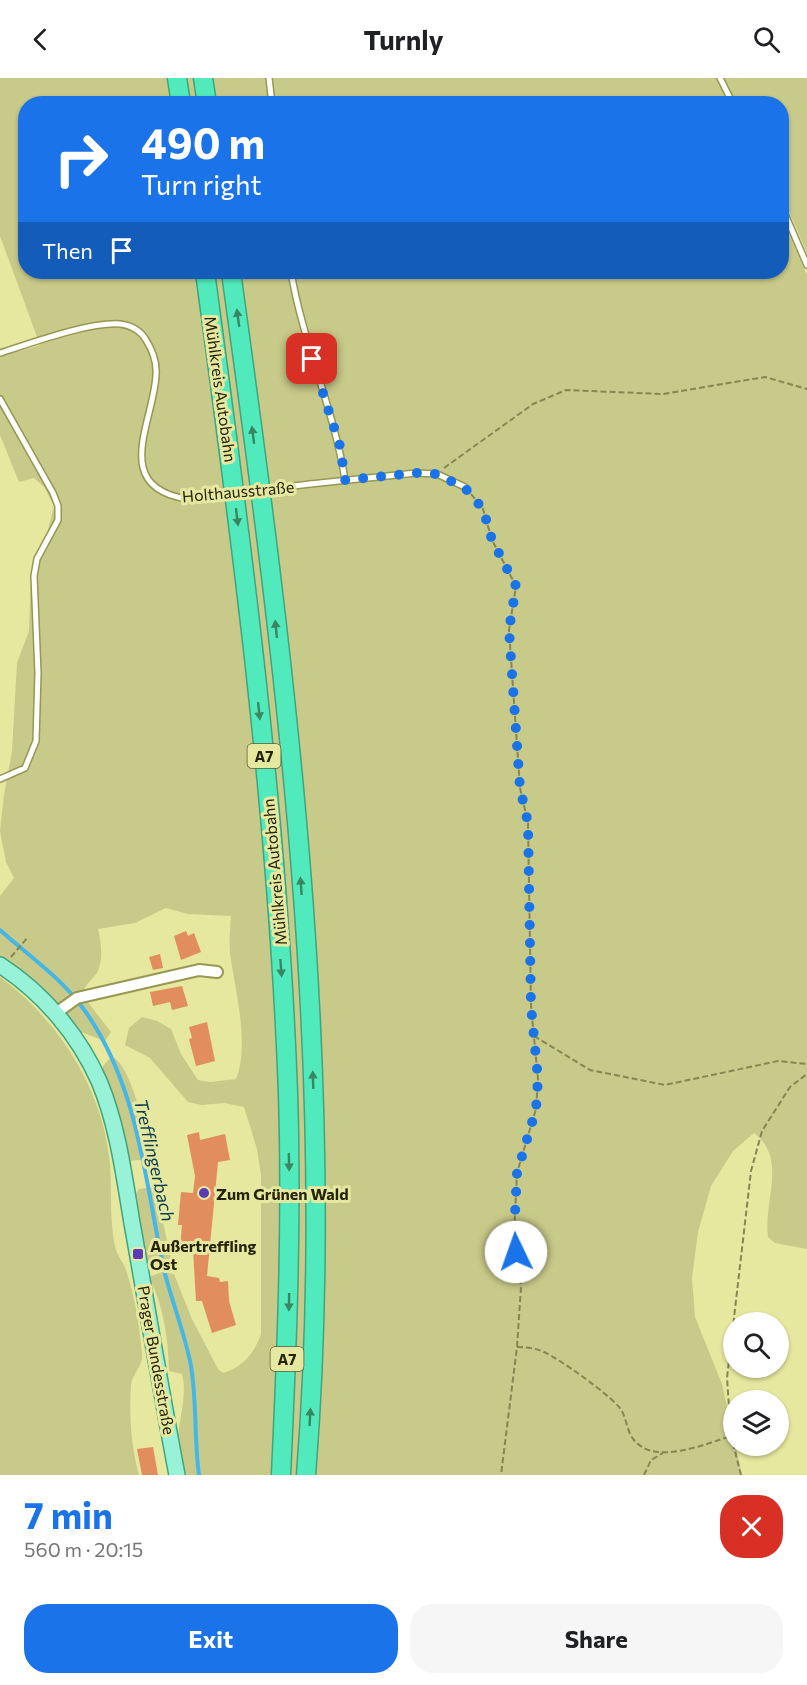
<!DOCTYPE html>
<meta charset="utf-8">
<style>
body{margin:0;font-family:Commissioner,sans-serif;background:#f6f6f6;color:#202124;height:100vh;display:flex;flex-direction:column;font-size:22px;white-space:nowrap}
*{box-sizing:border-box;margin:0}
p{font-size:20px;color:#757577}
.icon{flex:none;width:33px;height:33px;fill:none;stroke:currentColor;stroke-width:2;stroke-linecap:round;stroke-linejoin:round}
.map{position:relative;height:1397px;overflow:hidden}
.drawer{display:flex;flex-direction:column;background:#fff;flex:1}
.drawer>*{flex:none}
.top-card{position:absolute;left:18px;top:18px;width:771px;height:183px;border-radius:24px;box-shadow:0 2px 4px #0004;background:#1a73e8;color:#fff;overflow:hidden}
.buttons{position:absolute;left:723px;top:1234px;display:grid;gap:12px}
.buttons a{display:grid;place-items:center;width:66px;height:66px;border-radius:50%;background:#fff;box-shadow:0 2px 4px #0004;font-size:30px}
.pin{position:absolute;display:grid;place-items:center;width:51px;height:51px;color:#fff;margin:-26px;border-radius:12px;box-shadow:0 3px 9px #0006}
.me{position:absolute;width:66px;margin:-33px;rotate:357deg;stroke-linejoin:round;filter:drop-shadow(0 0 4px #0008)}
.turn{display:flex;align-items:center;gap:21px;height:126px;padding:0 24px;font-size:27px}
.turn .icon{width:78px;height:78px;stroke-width:2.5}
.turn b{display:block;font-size:42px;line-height:51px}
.then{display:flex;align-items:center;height:57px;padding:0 24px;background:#0003;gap:12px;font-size:22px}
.round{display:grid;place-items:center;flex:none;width:63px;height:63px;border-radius:24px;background:#f6f6f6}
.overview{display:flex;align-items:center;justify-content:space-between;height:102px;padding:0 24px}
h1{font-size:36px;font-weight:700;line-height:45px;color:#1a73e8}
.button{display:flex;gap:12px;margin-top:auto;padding:12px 24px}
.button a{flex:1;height:69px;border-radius:24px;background:#1a73e8;color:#fff;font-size:24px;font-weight:700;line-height:69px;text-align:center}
.button a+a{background:#f6f6f6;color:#202124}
header{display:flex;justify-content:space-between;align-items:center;height:78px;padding:0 24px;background:#fff;font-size:27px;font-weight:700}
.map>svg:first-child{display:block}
.green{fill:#c8ca89}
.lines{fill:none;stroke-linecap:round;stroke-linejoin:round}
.stream{stroke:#46b7e5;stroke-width:4}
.building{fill:#e18d5e}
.lane-casing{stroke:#979751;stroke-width:8}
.street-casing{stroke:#979751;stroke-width:14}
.primary-casing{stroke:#41a47c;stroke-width:18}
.highway-casing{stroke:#41a47c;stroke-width:21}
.path{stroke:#858653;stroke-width:2;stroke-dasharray:6 3;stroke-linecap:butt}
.lane{stroke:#fff;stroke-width:5}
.street{stroke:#fff;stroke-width:10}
.primary{stroke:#97f2d7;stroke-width:15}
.highway{stroke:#51eabc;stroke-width:18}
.lane-bridge-casing{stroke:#979751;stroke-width:8;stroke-linecap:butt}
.lane-bridge{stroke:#fff;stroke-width:5}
.oneway{fill:#3a8660}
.route{stroke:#1a73e8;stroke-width:10;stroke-dasharray:0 18}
.poi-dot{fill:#5a3bb3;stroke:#e6e89f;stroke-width:2}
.labels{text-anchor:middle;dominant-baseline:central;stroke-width:6;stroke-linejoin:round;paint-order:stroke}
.shield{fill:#e6e89f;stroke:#5e5e33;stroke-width:1.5}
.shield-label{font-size:15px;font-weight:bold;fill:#232305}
.street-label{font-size:16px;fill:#232305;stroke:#e6e89f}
.poi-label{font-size:16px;font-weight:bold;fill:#232305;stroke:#e6e89f;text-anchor:start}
.water-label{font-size:18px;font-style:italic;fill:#093c4f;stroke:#e6e89f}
</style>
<header><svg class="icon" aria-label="back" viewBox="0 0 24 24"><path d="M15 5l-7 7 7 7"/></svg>Turnly<svg class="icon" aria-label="search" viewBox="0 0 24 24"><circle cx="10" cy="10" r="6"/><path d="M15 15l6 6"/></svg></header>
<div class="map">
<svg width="807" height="1397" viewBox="0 0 807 1397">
<rect width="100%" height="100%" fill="#e6e89f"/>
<g class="green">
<path d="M0,0H807V175L782,117V26H26V194H782V140L807,197V1171L775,1165L768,1159C763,1123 788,1081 754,1055L733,1073L711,1108L698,1154L692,1200L695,1239L722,1306L742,1397H182C181,1388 178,1378 178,1368C177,1344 188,1321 182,1296L169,1293C168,1260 164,1229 149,1199L162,1194L174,1196L192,1241L218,1291L223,1295C243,1289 255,1274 261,1256V1097L257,1071L244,1029L224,1025L202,1027L188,1024L150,980L125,967L129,950L142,939L157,943L171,951L181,976L198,1002L210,1004L236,1001C250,966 235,912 230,875C229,863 230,850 231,838L188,836L166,830L135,845L98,851C101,865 104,881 97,895C92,902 85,906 83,915L56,926L0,878V818L14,800L6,784L0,753L4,717L12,673L17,585L29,553L31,498L35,479L46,460L54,428L44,409L34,400L19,404L0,357V279L40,267L0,158Z"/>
<path d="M0,899C59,943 103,1011 110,1086C112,1114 109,1145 116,1172C118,1179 124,1185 126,1192C135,1219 140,1250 142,1277C143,1288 132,1296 131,1307C129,1336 131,1369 139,1397H0Z"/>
<polygon points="87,923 111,954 105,963 81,954 65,935 77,926"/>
<path d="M111,979C131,982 147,1062 150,1081L128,1083L102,996L103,988Z"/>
<polygon points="152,1109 156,1112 171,1181 169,1184 154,1187 146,1184 135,1117 139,1111"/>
</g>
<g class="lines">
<path class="stream" d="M0,852C29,878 63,901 85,933C139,1009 145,1104 164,1192C172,1224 185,1256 191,1288C197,1324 194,1361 199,1397"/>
</g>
<g class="building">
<polygon points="186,853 188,858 194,855 201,874 181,882 174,858"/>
<polygon points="160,876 163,890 153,892 149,879"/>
<polygon points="182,908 188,928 172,932 170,924 153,928 150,914"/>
<polygon points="207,944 215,983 196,988 189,961 192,960 189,949"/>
<polygon points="199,1054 200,1062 225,1056 230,1082 218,1084 207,1198 219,1200 220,1204 228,1203 229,1223 236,1247 212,1255 202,1223 196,1223 193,1172 180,1171 182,1147 178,1147 181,1114 193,1115 195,1098 187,1057"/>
<polygon points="153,1369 158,1397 142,1397 137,1371"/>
</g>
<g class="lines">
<defs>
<g id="lane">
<polyline points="269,0 272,26"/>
<polyline points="720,0 733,26"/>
<polyline points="782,129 807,187"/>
<path d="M291,194C303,265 334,331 345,402"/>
<path d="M0,275C32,265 88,244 120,246C131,247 141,253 146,262C153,273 157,284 156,297C154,343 110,409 187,421"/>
<polyline points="0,321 53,415 58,428 58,442 37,481 34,498 38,595 36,663 25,690 0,701"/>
<polyline points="310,406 416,395 437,396 465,409"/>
</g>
<polyline id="street" points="56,935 77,920 199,892 217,894"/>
<path id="primary" d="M0,887C43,915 78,956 99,1003C118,1048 124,1098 132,1145C147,1229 161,1313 177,1397"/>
<g id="highway">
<polyline points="177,0 181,26"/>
<polyline points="203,0 207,26"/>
<path d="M205,194C242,466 278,740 288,1015C292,1143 287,1269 281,1397"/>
<path d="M231,194C286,591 338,995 306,1397"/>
</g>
</defs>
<use href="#lane" class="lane-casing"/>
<use href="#street" class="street-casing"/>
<use href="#primary" class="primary-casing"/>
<use href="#highway" class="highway-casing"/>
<g class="path">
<polyline points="444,390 533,326 566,312 663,316 765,299 807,311"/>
<polyline points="471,416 483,431 492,462 516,508 509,552 520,710 528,745 531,928 538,1001 536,1031 517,1095 514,1157 521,1209 517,1269 501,1397"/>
<polyline points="11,879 28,859"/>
<polyline points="534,958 590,992 665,1007 778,983 807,986"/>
<path d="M517,1269C526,1269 535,1270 544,1274C561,1282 606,1314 619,1329C627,1338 626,1353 634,1362C655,1388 705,1366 731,1358"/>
<polyline points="644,1397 651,1382 663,1375"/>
<polyline points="741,1397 731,1358 727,1300 751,1093 762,1053 790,1009 807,996"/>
</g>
<use href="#lane" class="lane"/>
<use href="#street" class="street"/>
<use href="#primary" class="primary"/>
<use href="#highway" class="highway"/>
<defs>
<polyline id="lane-bridge" points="187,421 310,406"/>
</defs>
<use href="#lane-bridge" class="lane-bridge-casing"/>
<use href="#lane-bridge" class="lane-bridge"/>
</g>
<defs><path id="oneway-solid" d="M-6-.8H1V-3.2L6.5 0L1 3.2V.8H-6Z" transform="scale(1.5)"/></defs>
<g class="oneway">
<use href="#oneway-solid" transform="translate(238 240) rotate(-98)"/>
<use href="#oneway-solid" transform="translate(253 357) rotate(-97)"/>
<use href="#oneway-solid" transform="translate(237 439) rotate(83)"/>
<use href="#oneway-solid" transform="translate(276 551) rotate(-96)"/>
<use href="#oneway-solid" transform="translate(259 633) rotate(84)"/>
<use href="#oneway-solid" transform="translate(301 808) rotate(-94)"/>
<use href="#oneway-solid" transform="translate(281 890) rotate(86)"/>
<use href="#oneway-solid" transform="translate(313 1002) rotate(-92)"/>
<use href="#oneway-solid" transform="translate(289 1084) rotate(89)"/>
<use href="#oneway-solid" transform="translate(289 1224) rotate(91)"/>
<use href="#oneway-solid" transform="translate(310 1339) rotate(-87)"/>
</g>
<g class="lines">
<polyline class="route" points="312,281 340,368 345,402 416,395 436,396 465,410 483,431 492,462 516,508 509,552 520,710 528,745 531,928 538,1001 536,1031 517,1095 514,1157 516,1174"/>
</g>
<g class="poi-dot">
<circle cx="204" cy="1115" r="6"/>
<rect x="132" y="1170" width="12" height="12" rx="3"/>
</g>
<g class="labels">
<g class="shield">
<rect x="247.5" y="666" width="33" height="24" rx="4.5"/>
<rect x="270.5" y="1269" width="33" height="24" rx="4.5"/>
</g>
<g class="shield-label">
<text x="264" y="678">A7</text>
<text x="287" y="1281">A7</text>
</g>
<g class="street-label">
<text transform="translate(221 311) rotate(82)">Mühlkreis Autobahn</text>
<text transform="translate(238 413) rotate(-5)">Holthausstraße</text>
<text transform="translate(274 794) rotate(-95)">Mühlkreis Autobahn</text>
<text transform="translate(157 1282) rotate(80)">Prager Bundesstraße</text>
</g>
<g class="poi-label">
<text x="216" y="1115">Zum Grünen Wald</text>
<text x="150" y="1167">Außertreffling<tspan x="150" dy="18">Ost</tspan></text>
</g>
<g class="water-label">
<text transform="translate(155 1082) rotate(77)">Trefflingerbach</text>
</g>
</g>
</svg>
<div class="buttons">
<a><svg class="icon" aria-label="search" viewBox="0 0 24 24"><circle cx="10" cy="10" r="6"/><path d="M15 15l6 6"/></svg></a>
<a><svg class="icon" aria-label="layers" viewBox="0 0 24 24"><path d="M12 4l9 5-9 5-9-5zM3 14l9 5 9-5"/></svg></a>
</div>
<div class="pin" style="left:312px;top:281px;background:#d93025"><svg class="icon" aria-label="arrive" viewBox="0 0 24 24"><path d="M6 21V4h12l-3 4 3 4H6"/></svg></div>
<svg class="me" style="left:516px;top:1174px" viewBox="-20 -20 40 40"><circle r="19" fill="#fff"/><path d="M0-13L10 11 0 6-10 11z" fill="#1a73e8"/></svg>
<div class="top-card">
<div class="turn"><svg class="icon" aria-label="right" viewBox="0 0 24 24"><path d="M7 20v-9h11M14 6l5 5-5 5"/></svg><div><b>490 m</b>Turn right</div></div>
<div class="then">Then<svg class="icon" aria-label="arrive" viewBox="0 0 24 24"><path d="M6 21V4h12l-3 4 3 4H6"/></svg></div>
</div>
</div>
<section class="drawer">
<div class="overview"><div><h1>7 min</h1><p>560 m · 20:15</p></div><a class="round" style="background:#d93025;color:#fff"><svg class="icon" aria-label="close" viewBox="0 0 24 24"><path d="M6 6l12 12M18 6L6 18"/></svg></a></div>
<div class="button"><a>Exit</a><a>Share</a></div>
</section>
